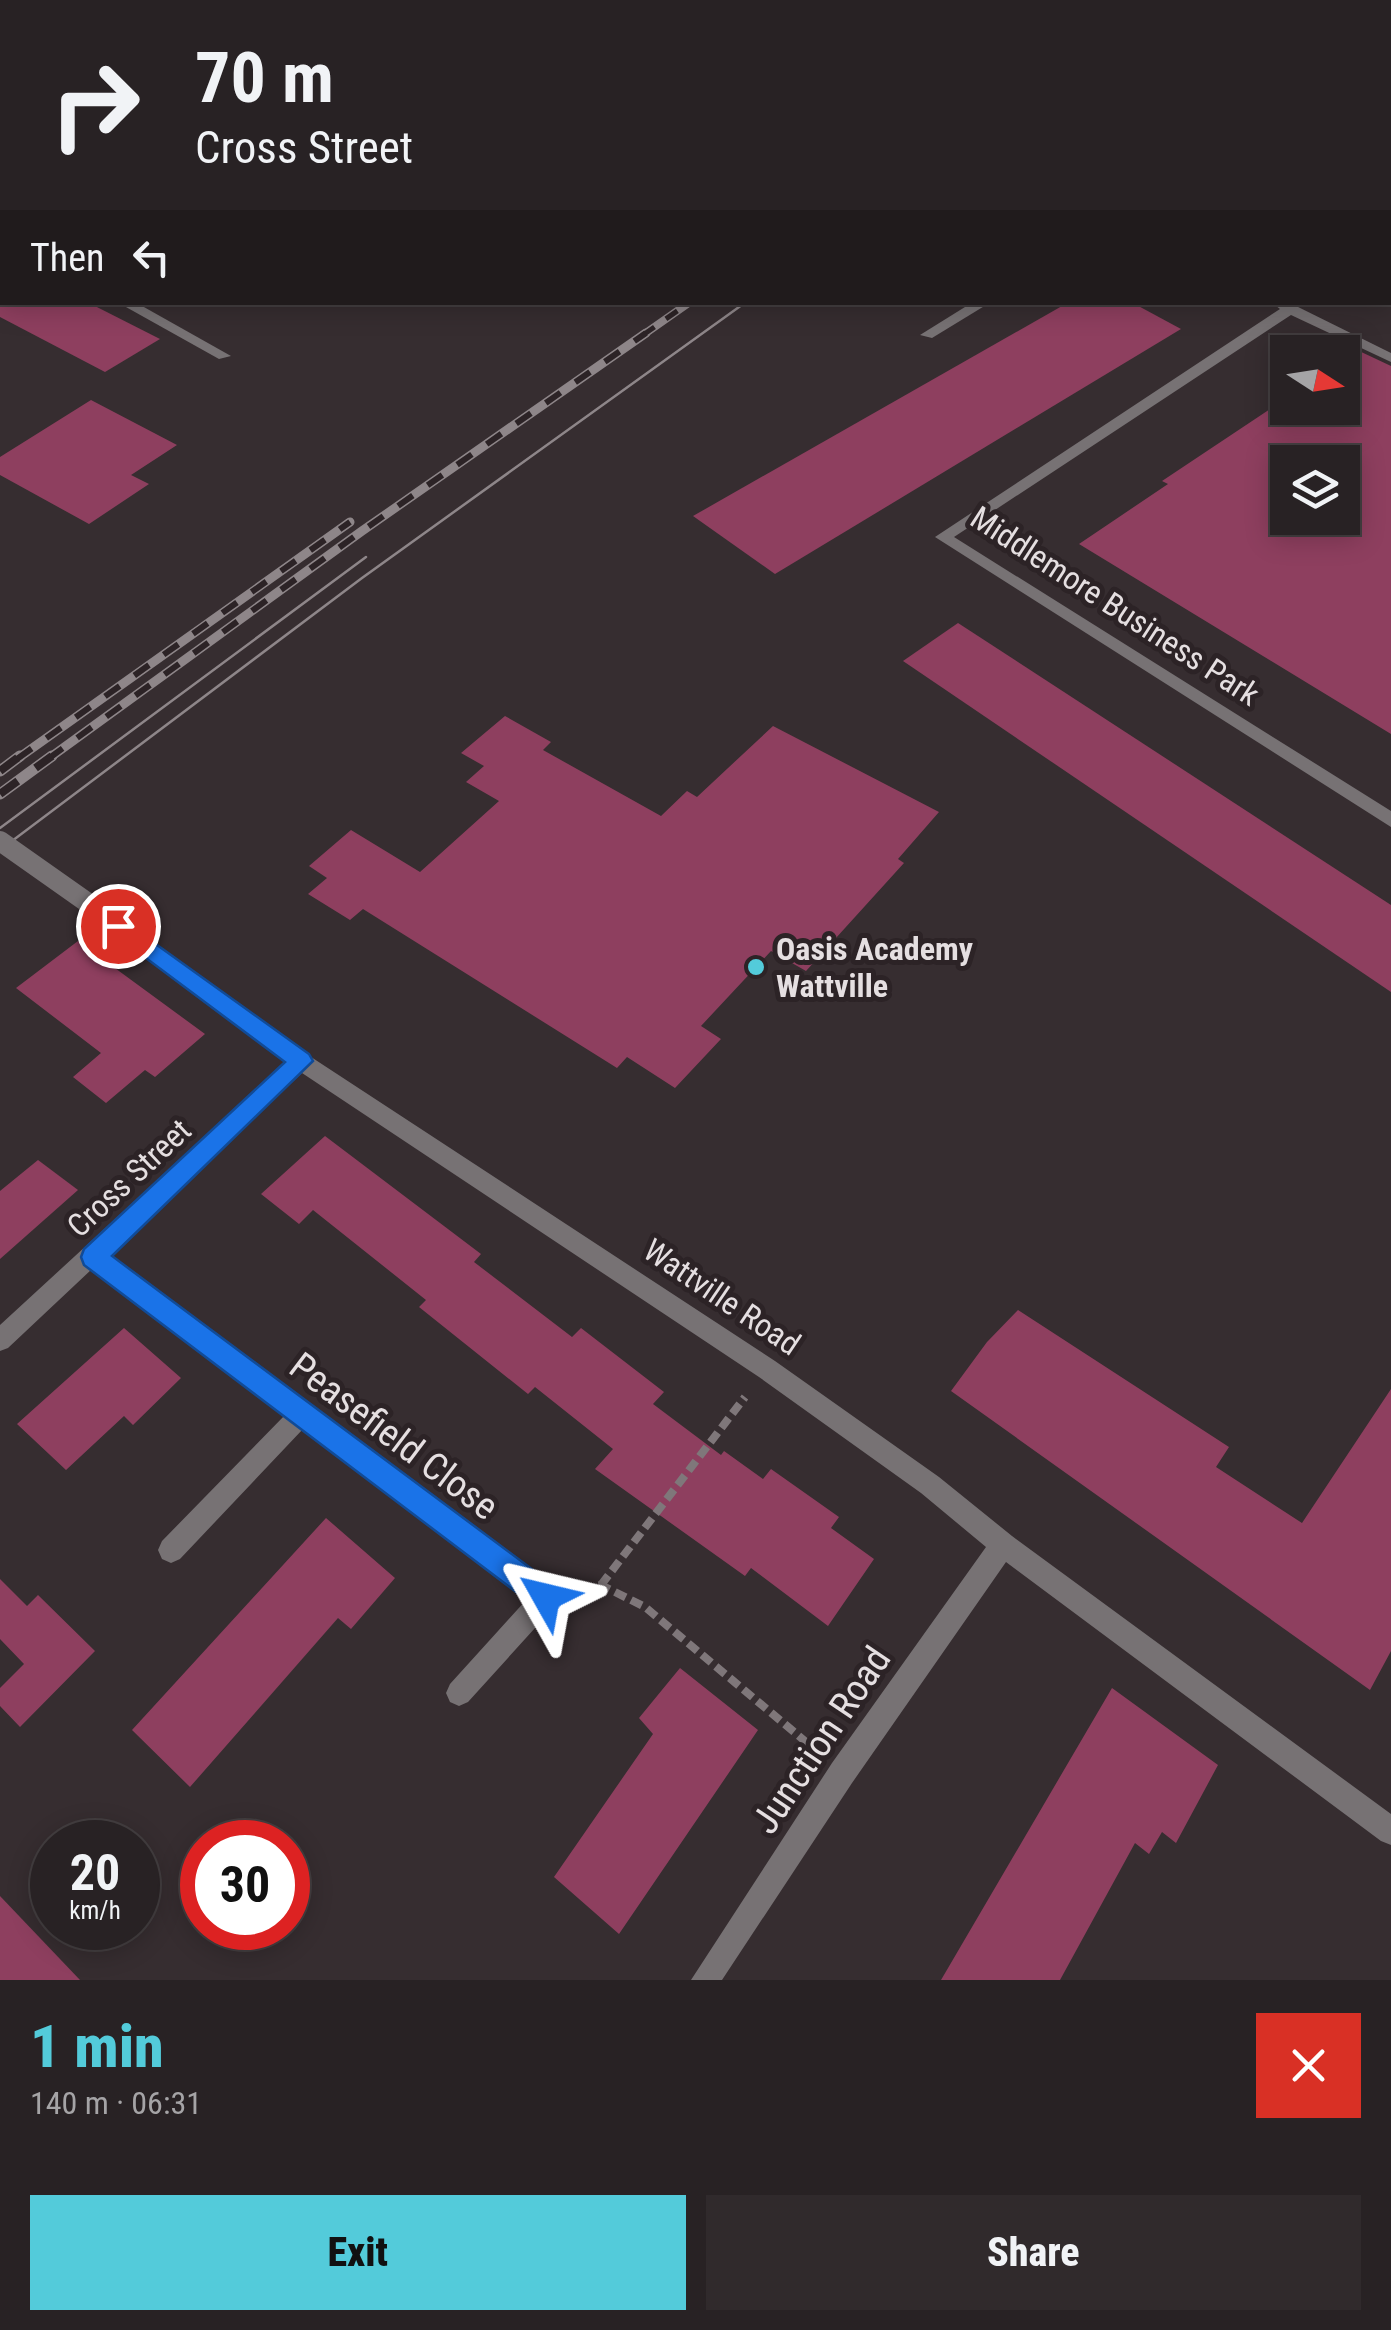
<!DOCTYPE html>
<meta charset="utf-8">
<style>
body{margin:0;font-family:"Roboto Condensed",sans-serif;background:#302a2c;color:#f1f3f6;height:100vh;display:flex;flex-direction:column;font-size:38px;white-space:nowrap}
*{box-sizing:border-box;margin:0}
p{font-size:32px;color:#a5a4a6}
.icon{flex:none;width:55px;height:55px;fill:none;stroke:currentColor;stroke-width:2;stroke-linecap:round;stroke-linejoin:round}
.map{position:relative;height:1980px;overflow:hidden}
.details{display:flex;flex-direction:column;background:#282224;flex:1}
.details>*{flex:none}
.banner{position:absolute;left:0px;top:0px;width:1392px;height:305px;box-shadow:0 5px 25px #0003,0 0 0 2px #443f41;background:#282224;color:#f1f3f6;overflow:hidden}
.needle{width:65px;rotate:102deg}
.fabs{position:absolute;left:1270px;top:335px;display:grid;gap:20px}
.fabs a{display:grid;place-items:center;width:90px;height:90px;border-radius:0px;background:#282224;box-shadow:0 5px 25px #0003,0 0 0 2px #443f41;font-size:50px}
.speed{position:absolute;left:30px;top:1820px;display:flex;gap:20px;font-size:50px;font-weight:700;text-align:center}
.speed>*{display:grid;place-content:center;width:130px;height:130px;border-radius:50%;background:#282224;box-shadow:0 5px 25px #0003,0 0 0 2px #443f41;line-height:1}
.speed small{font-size:25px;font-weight:400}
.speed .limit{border:15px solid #d22;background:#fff;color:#111}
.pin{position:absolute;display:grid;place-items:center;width:85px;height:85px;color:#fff;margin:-42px;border:5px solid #fff;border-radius:50%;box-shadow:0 2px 10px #0007}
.me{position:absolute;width:110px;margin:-55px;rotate:307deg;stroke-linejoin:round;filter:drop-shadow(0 0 8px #0008)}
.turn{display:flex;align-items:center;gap:35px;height:210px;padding:0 30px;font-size:45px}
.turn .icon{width:130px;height:130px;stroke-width:2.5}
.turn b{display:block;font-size:70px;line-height:85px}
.then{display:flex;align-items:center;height:95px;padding:0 30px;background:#0003;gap:20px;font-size:38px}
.round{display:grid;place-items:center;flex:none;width:105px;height:105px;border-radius:0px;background:#302a2c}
.head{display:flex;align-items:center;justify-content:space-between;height:170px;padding:0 30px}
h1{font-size:60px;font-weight:800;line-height:75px;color:#53cbda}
.action{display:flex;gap:20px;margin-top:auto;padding:20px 30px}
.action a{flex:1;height:115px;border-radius:0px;background:#53cbda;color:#111;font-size:40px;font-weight:800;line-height:115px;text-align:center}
.action a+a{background:#302a2c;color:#f1f3f6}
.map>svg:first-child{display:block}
.building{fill:#8e3f5f;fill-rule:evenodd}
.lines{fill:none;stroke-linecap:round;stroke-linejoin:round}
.path{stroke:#7f777a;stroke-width:8;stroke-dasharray:12 6;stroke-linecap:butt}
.service{fill:#777274;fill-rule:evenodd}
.minor{fill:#777274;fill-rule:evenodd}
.tram{stroke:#8e8689;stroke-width:2.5}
.rail-far2-casing{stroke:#8e8689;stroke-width:8}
.rail-far1-casing{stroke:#8e8689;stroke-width:9}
.rail-casing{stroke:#8e8689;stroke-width:11}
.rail-far2{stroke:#2c2326;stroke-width:5;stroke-dasharray:14;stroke-linecap:butt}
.rail-far1{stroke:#2c2326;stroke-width:6;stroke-dasharray:18;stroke-linecap:butt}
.rail{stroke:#2c2326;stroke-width:8;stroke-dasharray:22;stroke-linecap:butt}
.minor-bridge{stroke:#777274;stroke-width:20}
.route{fill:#1a73e8;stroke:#114b97;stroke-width:2.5}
.poi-dot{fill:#53cbda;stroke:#2c2326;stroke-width:4}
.labels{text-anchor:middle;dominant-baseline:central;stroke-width:10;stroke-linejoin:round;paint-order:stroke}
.street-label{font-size:32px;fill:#e5dfe1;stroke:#2c2326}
.poi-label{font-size:32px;font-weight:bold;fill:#e5dfe1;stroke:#2c2326;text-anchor:start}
.near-street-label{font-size:38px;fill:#e5dfe1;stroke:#2c2326}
</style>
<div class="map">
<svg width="1391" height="1980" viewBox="0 0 1391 1980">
<rect width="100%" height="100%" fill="#362d30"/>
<g class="building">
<polygon points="0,302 87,302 160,339 105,372 0,317"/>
<polygon points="1069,302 1131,302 1181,329 775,574 693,516"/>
<path d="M1357,350L1391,366V734L1079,544L1168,484L1162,481L1288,397V408H1342V360ZM1288,462H1342V518H1288Z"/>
<polygon points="91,400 177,445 131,475 149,484 89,524 0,475 0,457"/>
<polygon points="958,623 1391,905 1391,992 903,661"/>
<polygon points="505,716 551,742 543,750 661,816 687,791 697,797 773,726 939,812 898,859 904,863 806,971 771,951 701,1026 721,1039 675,1088 627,1057 617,1068 363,909 350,920 308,894 327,878 309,866 351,830 420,872 499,801 466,782 484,766 461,753"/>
<polygon points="78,941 205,1034 155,1077 145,1070 106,1103 73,1077 101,1053 16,988"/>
<polygon points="325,1136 481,1254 474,1262 572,1337 581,1328 664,1392 653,1404 721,1455 724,1451 763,1479 771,1469 839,1517 831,1528 874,1559 828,1626 751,1568 745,1576 595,1469 613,1449 535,1387 528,1394 419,1307 426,1300 313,1210 299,1224 261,1194"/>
<polygon points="38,1160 78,1190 0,1259 0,1191"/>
<polygon points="1018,1310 1229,1447 1216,1467 1302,1523 1391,1389 1391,1651 1370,1690 951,1391 987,1342"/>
<polygon points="124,1328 181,1378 133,1425 124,1416 66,1470 17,1424"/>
<polygon points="326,1518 395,1578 351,1629 338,1618 190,1787 132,1730"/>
<polygon points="0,1579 27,1606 38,1595 95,1651 20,1727 0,1706 0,1688 24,1664 0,1639"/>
<polygon points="680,1668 758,1730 619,1934 554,1877 653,1734 639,1718"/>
<polygon points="1112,1688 1218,1765 1176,1843 1162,1832 1149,1854 1135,1843 1060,1980 941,1980"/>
<polygon points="0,1896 80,1980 0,1980"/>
</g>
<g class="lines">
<g class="path">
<polyline points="601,1585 745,1397"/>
<polyline points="581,1589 601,1585 645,1607 812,1747"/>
</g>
<g class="service">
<rect x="1390" y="53" width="1" height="6"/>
<polygon points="2,122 2,130 0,131 0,123"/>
<polygon points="0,239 2,240 2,248 0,247"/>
<polygon points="117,302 135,302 231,356 219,359"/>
<polygon points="973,302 991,302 932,338 920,335"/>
<polygon points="1271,302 1288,302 1391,353 1391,362 1291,315 954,537 1391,811 1391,827 935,537 1280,309"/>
</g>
<polygon class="minor" points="88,896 308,1055 775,1361 939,1477 1012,1536 1391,1814 1391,1845 1381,1841 1006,1562 852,1783 722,1980 691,1980 832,1763 986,1547 921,1493 759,1377 302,1073 107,1255 555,1588 559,1597 555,1606 468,1702 459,1706 450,1702 446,1693 450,1684 527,1599 303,1429 180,1559 171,1563 162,1559 158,1550 162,1541 285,1415 92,1269 8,1348 0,1351 0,1325 286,1062 81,908 78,903"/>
<g class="tram">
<polyline points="1153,2 1157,0"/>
<polyline points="1172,2 1176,0"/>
<polyline points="0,828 366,557"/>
<polyline points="0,850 362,578 746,302"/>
</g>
<defs>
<polyline id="rail-far2" points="643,335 690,302"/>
<g id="rail-far1">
<polyline points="17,759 350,522"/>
<polyline points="48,759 362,531 646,333"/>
</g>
<g id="rail">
<polyline points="0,771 20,756"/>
<polyline points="0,794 52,756"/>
</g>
</defs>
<use href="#rail-far2" class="rail-far2-casing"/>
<use href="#rail-far1" class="rail-far1-casing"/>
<use href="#rail" class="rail-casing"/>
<use href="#rail-far2" class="rail-far2"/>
<use href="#rail-far1" class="rail-far1"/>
<use href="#rail" class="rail"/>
<polyline class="minor-bridge" points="0,841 88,903"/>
</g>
<polygon class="route" points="118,917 309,1054 313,1061 112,1256 556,1587 560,1597 556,1607 546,1611 536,1607 84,1265 81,1257 84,1249 285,1062 111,932 107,926"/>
<circle class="poi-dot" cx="756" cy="967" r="10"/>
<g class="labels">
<g class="street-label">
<text transform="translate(1115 606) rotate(33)">Middlemore Business Park</text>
<text transform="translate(129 1178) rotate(-43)">Cross Street</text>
<text transform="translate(722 1297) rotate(34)">Wattville Road</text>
</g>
<g class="poi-label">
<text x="776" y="949">Oasis Academy<tspan x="776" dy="37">Wattville</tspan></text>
</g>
<g class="near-street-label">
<text transform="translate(394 1436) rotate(37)">Peasefield Close</text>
<text transform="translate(821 1740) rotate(-56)">Junction Road</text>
</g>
</g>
</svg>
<div class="fabs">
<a><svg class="needle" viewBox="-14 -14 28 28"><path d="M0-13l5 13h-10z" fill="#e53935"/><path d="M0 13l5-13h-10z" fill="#a5a4a6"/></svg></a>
<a><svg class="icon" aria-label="layers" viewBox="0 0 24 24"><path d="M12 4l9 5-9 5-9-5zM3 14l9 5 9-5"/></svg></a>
</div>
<div class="speed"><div>20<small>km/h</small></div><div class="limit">30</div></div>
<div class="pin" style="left:118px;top:926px;background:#d93025"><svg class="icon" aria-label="arrive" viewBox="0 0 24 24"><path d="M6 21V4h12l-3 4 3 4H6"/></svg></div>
<svg class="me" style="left:546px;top:1597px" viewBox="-20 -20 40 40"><path d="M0-17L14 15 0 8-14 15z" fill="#1a73e8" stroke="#fff" stroke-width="4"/></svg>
<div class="banner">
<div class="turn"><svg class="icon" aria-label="right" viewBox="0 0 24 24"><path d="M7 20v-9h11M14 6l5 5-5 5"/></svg><div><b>70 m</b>Cross Street</div></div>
<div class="then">Then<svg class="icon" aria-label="left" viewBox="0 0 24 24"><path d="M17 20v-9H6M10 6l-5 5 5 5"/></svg></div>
</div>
</div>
<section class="details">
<div class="head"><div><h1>1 min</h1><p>140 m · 06:31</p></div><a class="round" style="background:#d93025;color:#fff"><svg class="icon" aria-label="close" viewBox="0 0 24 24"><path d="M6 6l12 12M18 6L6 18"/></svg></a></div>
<div class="action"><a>Exit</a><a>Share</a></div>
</section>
